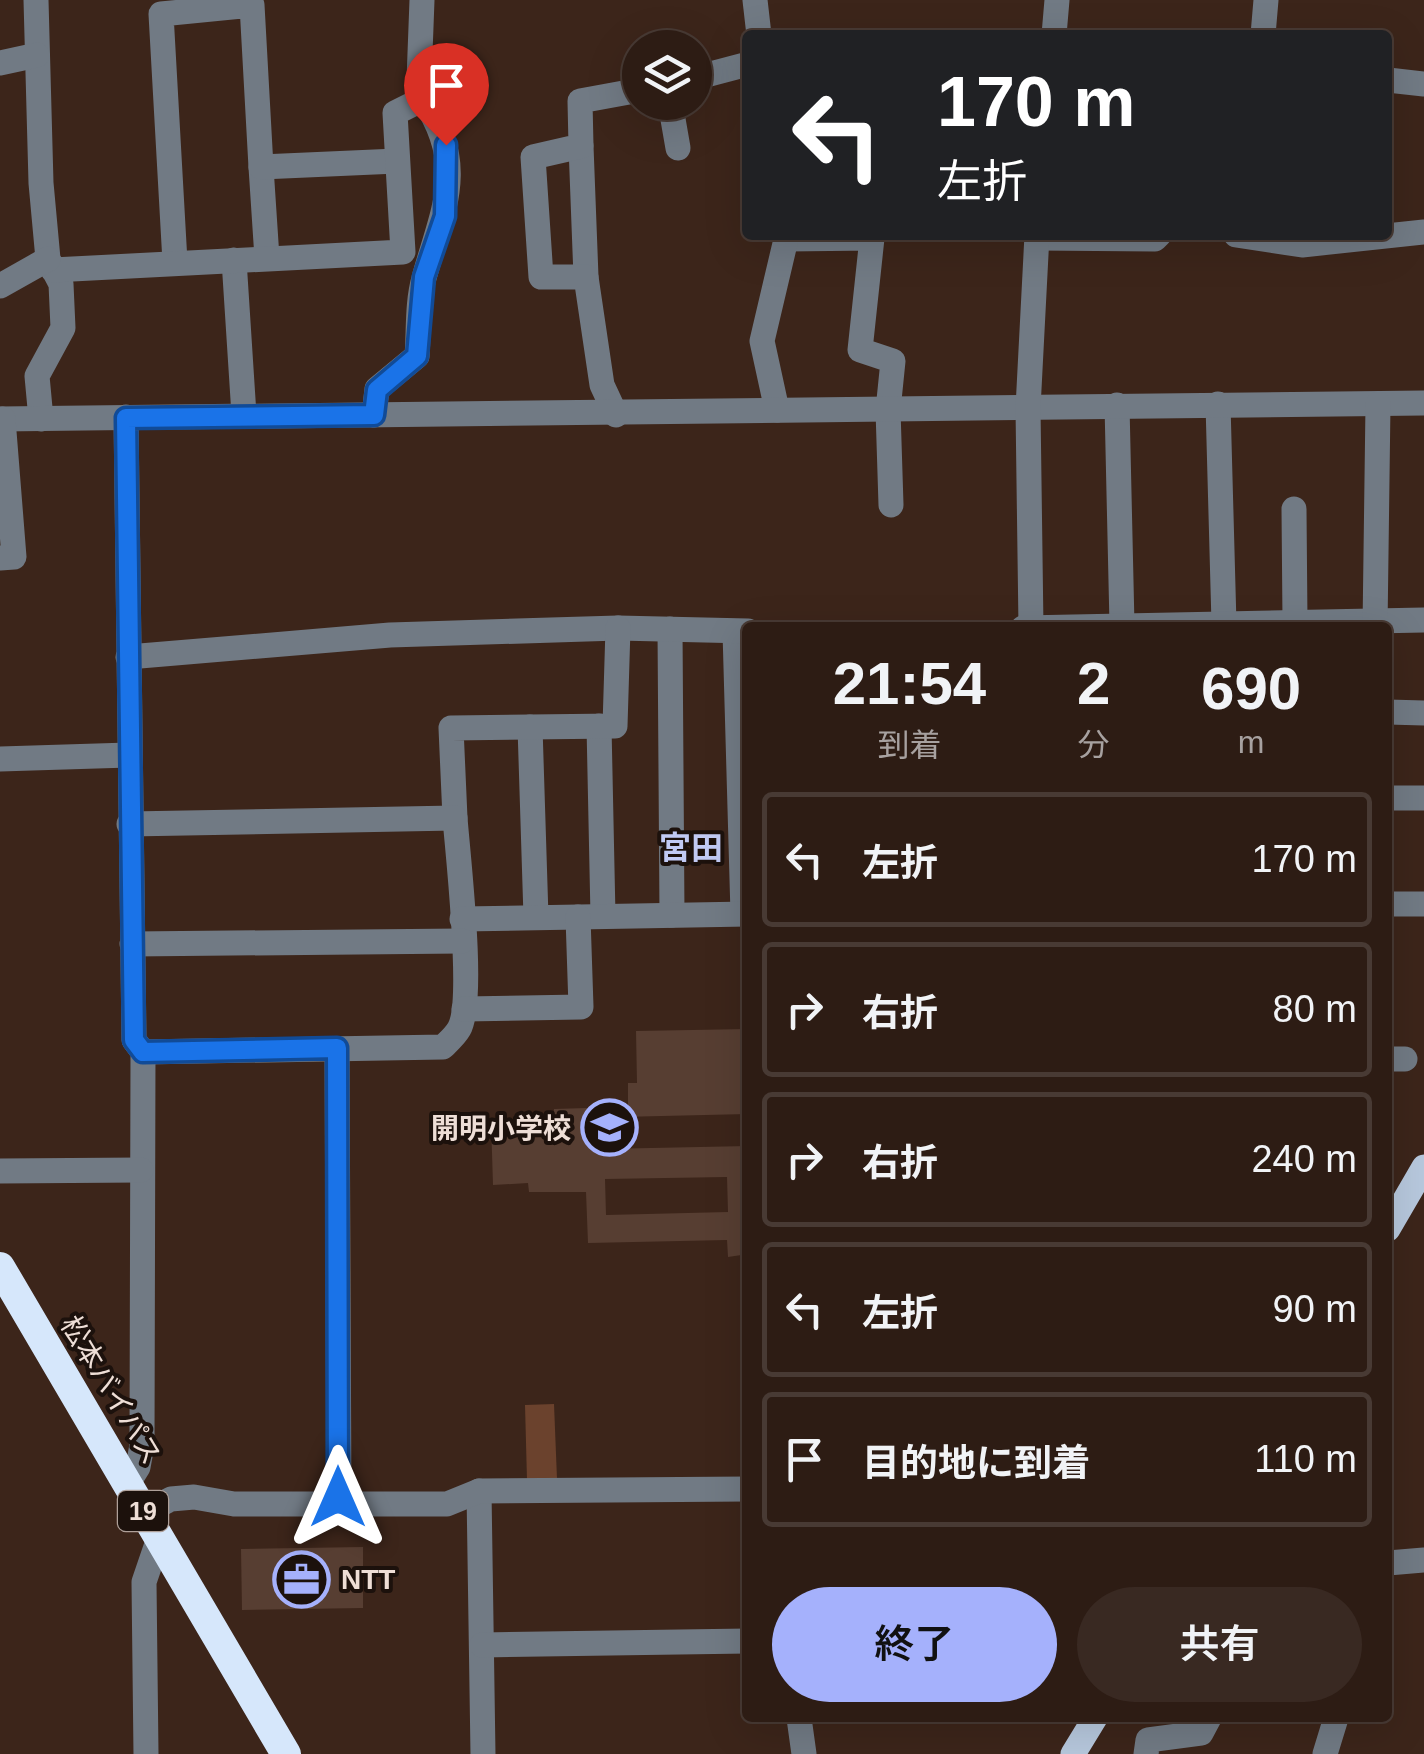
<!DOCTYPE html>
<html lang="ja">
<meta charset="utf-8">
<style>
body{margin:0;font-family:Arial,"Noto Sans JP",sans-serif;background:#392922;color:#f1f3f6;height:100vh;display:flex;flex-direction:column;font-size:38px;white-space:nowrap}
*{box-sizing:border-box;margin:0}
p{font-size:32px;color:#a7a1a0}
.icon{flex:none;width:55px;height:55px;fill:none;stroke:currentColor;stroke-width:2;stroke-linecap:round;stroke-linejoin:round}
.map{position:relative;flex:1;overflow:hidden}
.sheet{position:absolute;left:742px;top:622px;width:650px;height:1100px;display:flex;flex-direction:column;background:#2d1c14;border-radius:10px;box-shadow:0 10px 40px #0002,0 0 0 2px #483a34}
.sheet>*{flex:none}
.top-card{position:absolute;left:742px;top:30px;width:650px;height:210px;border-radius:10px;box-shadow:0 10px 40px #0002,0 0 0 2px #483a34;background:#202124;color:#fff;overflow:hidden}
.tools{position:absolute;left:622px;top:30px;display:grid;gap:20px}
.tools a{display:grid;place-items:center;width:90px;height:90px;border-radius:50%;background:#2d1c14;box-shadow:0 10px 40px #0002,0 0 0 2px #483a34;font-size:50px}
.pin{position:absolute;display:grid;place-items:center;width:85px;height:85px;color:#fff;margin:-102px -42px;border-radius:50% 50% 50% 0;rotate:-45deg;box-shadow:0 0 10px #0007}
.pin .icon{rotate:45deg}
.me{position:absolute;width:110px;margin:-55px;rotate:0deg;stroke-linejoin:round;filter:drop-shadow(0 0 8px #0008)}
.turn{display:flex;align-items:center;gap:35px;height:210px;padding:0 30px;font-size:45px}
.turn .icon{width:130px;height:130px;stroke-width:2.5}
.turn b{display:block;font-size:70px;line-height:85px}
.eta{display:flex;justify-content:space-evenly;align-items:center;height:170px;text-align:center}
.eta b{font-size:60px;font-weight:600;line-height:70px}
.button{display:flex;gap:20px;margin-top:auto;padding:20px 30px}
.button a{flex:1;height:115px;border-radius:60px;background:#a5b1fc;color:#111;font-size:40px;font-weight:600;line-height:115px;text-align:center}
.button a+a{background:#392922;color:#f1f3f6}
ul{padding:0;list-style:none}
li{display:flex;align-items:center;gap:30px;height:135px;margin:0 20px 15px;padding:0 10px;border:5px solid #483a34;border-radius:10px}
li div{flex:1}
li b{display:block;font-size:38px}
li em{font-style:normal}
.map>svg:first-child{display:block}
.green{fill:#6b422d}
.building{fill:#573e32;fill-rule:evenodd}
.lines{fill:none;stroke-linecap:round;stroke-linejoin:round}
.minor{stroke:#717a84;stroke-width:25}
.major{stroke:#b7c8dd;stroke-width:25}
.highway{stroke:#d6e7fb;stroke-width:30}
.route-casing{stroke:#114b97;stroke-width:25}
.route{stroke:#1a73e8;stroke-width:18}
.labels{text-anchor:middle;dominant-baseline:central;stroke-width:8;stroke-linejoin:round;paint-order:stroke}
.shield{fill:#1c110c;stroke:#afa099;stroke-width:2.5}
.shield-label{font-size:25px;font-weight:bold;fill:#eeded6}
.poi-label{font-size:28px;font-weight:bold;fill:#eeded6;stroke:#1c110c;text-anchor:end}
.street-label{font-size:28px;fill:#eeded6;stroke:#1c110c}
.quarter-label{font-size:32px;font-weight:bold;fill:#c1caf4;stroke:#1c110c}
</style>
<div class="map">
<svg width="1424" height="1754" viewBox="0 0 1424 1754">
<rect width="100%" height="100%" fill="#3c251a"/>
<polygon class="green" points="554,1404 557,1479 527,1480 525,1405"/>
<g class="building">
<polygon points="748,1029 748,1114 619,1117 628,1105 628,1083 637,1083 636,1031"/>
<path d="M587,1108V1123L624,1122L603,1149L748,1146V1254L728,1257L727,1240L588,1243L586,1192H529L528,1183L493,1185L491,1121L554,1118V1109ZM727,1177L728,1212L606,1215L605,1179Z"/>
<polygon points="363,1547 363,1608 242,1610 241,1549"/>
</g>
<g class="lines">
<g class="minor">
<polyline points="36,0 41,183 48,259 61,284 63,328 37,376 41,419"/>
<polyline points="755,0 759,35"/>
<polyline points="1054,35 1057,0"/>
<polyline points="1263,35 1266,0"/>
<polyline points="0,63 37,55"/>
<polyline points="695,78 748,64"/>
<polyline points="1388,80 1424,84"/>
<polyline points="670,102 678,148"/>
<polyline points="581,146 586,277"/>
<polyline points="261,167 267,258"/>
<polyline points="1236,235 1302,245 1424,232"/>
<polyline points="1037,238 1155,239 1159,235"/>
<polyline points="787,239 872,238 860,350 893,361 888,410 891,505"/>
<polyline points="234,260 244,415"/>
<polyline points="175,262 161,14 252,5 261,167 397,161"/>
<polyline points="53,270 403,252 395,113 423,99 419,80 422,0"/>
<polyline points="0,286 48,259"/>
<polyline points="1218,404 1224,624"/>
<polyline points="1117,405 1122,625"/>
<polyline points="777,410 762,341 787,235"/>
<path d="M374,415L377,389L417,356C419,330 417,303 424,278C443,209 468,166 423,99"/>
<polyline points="616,415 602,385 586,277 541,277 533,157 581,146 580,101 640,90"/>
<polyline points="126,417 134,1040 143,1052 142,1445 138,1467 128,1483"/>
<polyline points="0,419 1424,403"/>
<polyline points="1294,509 1295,622"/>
<polyline points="0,558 14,557 3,419"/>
<polyline points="1023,628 1424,620"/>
<polyline points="1031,628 1028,408 1037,235"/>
<polyline points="1375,628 1378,404"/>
<polyline points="670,629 672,915"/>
<polyline points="735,632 743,914"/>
<polyline points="128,657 390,635 618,628 748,631"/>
<polyline points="1388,712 1424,713"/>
<polyline points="599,726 603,916"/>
<polyline points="530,727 536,917"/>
<polyline points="0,759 129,755"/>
<polyline points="1388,798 1424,798"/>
<polyline points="455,818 451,728 615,726 618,628"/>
<path d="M129,824L455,818C458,857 475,1002 459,1029C455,1036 448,1042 443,1047L143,1052"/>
<polyline points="1388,904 1424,904"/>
<polyline points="462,919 748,914"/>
<polyline points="132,944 462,941"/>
<polyline points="464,1009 581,1007 578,917"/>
<polyline points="337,1049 339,1505"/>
<polyline points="1388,1059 1405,1059"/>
<polyline points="0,1171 141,1170"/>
<polyline points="479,1491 483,1754"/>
<polyline points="144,1513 171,1499 194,1497 234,1504 447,1504 479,1491 748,1489"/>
<polyline points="1388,1563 1424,1560"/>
<polyline points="482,1645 748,1641"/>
<polyline points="799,1718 804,1754"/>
<polyline points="146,1754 144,1582 159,1538"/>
<polyline points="1146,1754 1148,1740 1201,1733 1209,1718"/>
<polyline points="1325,1754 1336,1718"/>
</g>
<g class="major">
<polyline points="1388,1229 1424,1167"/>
<polyline points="1073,1754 1095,1718"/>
</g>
<polyline class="highway" points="0,1267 286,1754"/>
</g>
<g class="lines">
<defs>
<polyline id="route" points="338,1497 337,1048 143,1052 134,1040 126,418 374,415 377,390 417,356 424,277 445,216 446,145"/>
</defs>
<use href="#route" class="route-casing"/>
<use href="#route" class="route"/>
</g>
<defs>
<symbol id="school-ring" viewBox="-11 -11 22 22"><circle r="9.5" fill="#1c110c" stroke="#a5b1fc" stroke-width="1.5"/><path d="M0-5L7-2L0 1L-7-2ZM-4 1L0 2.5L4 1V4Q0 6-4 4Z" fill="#a5b1fc"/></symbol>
<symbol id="office-ring" viewBox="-11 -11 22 22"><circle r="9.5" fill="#1c110c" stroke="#a5b1fc" stroke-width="1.5"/><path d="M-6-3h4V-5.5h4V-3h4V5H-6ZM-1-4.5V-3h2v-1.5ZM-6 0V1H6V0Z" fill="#a5b1fc"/></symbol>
</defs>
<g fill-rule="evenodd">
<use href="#school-ring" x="578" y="1096" width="63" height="63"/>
<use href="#office-ring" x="270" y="1548" width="63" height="63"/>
</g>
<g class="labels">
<rect class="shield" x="118" y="1491" width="50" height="40" rx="8"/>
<g class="shield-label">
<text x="143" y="1511">19</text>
</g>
<g class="poi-label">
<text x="571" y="1128">開明小学校</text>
<text x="341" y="1579" text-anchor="start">NTT</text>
</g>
<g class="street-label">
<text transform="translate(111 1390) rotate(59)">松本バイパス</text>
</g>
<g class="quarter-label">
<text x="691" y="848">宮田</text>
</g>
</g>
</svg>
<div class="tools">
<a><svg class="icon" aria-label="layers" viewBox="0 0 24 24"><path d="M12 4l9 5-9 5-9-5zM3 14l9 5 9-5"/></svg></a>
</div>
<div class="pin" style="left:446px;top:145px;background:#d93025"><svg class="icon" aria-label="arrive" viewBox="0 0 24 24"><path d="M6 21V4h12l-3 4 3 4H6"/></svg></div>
<svg class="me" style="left:338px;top:1497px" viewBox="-20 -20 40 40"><path d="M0-17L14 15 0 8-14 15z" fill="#1a73e8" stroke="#fff" stroke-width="4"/></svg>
<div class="top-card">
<div class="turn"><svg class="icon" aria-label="left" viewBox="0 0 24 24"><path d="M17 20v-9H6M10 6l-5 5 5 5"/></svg><div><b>170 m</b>左折</div></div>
</div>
<section class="sheet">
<div class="eta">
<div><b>21:54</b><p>到着</p></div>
<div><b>2</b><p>分</p></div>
<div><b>690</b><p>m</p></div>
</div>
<ul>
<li><svg class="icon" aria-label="left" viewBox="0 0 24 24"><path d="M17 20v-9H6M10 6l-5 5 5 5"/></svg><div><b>左折</b></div><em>170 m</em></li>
<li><svg class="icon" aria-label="right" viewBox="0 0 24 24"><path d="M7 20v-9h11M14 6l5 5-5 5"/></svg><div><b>右折</b></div><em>80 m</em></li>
<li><svg class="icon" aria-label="right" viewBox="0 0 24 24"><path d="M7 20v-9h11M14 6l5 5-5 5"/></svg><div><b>右折</b></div><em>240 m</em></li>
<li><svg class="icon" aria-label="left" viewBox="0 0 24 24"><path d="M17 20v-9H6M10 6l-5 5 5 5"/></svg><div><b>左折</b></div><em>90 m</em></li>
<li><svg class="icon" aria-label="arrive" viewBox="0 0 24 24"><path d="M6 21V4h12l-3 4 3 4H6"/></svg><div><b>目的地に到着</b></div><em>110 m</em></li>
</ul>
<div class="button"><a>終了</a><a>共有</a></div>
</section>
</div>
